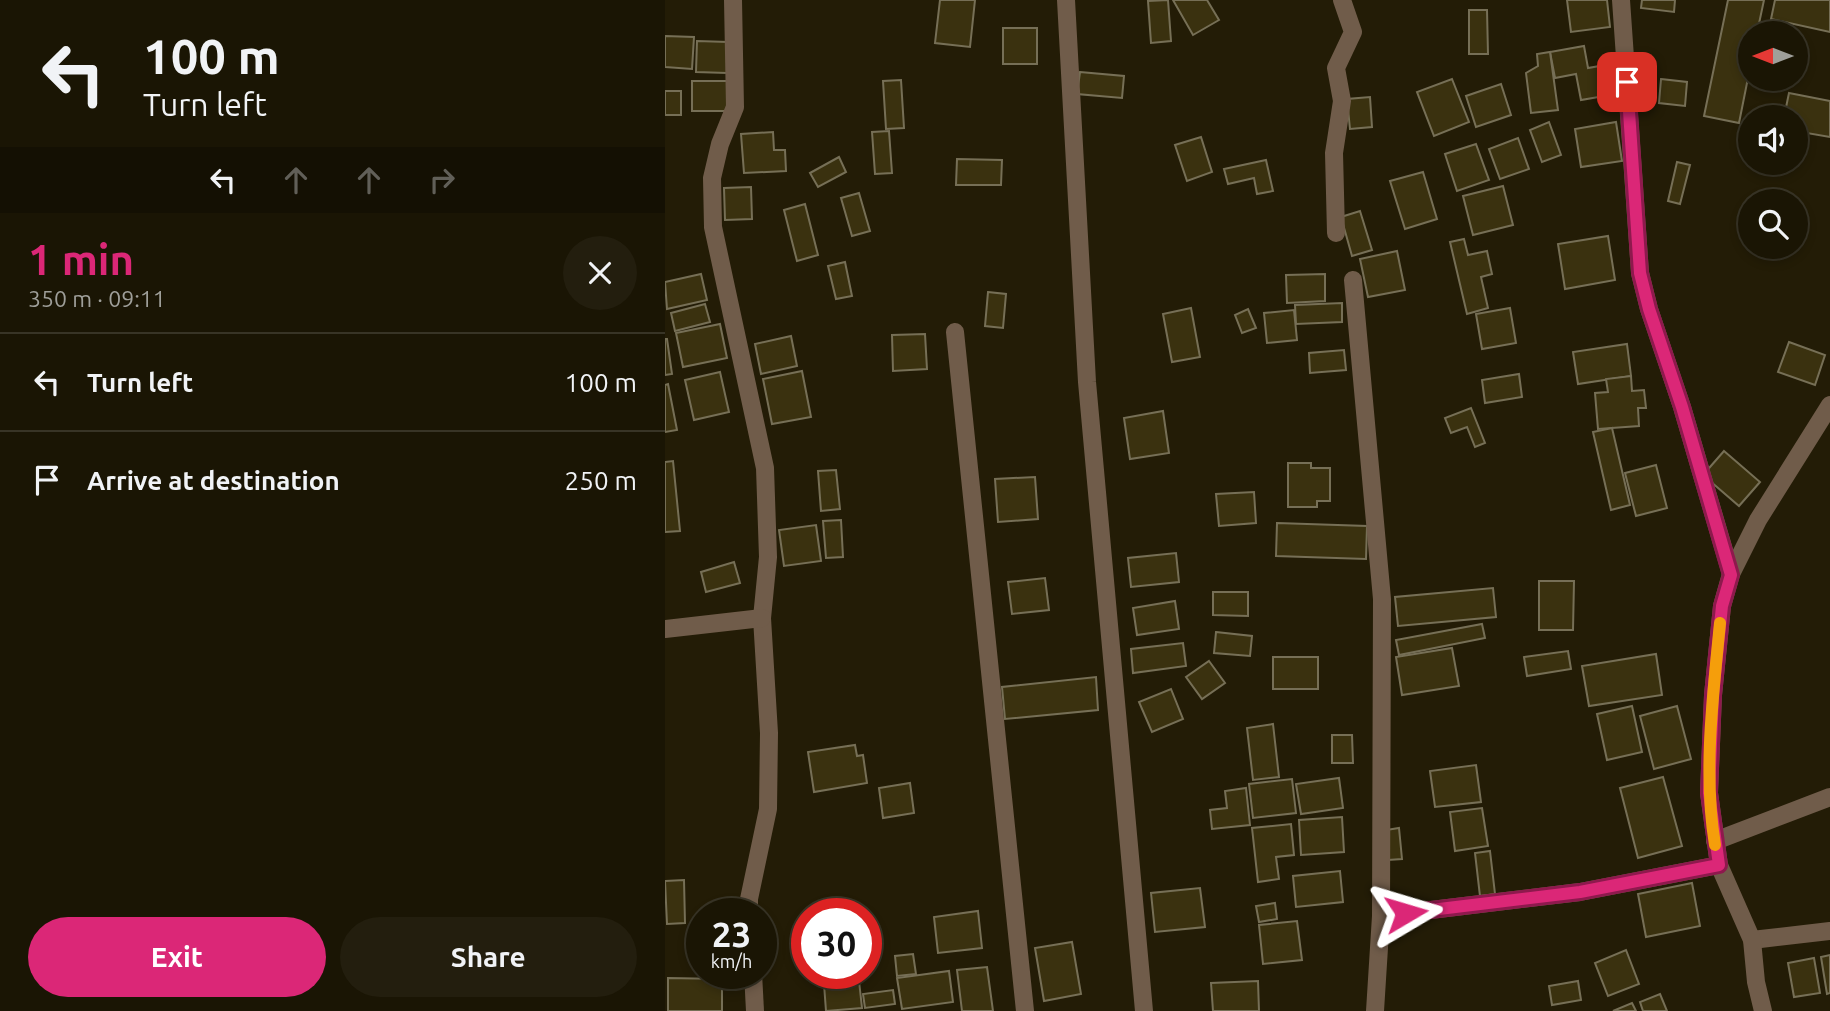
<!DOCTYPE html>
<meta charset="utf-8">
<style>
body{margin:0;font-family:Ubuntu,sans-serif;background:#231e0e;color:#f1f3f6;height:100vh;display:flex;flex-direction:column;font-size:26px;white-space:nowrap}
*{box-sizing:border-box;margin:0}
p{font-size:23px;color:#9f9f9a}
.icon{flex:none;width:38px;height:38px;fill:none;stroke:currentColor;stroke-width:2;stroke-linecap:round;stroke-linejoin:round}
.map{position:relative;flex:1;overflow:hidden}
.side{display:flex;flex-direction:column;background:#1a1504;width:665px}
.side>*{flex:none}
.banner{background:#1a1504;color:#f1f3f6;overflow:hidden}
.needle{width:46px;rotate:270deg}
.tools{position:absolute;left:1073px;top:21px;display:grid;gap:14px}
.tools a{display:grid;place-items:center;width:70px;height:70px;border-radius:50%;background:#1a1504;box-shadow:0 4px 10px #0003,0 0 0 2px #383426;font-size:35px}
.speed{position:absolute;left:21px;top:898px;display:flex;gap:14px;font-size:35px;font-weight:700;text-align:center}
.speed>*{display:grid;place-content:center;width:91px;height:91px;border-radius:50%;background:#1a1504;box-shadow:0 4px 10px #0003,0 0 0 2px #383426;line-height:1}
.speed small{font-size:18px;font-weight:400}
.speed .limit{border:10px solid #d22;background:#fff;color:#111}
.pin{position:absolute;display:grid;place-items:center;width:60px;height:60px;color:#fff;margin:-30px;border-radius:14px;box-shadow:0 4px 10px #0006}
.me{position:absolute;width:77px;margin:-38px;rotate:83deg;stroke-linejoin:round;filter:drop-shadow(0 0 5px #0008)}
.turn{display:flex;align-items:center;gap:24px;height:147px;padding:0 28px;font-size:32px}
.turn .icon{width:91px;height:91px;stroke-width:2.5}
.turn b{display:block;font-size:49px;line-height:60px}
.lanes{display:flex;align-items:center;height:66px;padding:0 28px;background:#0003;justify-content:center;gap:35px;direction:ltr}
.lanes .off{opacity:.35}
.round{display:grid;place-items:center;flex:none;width:74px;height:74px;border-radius:37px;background:#231e0e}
.overview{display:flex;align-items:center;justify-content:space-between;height:119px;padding:0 28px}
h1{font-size:42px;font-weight:600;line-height:52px;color:#db2777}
.action{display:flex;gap:14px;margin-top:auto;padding:14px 28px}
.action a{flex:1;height:80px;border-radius:42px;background:#db2777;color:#fff;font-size:28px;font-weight:600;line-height:80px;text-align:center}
.action a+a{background:#231e0e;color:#f1f3f6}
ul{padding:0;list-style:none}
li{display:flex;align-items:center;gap:21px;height:98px;padding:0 28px;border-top:2px solid #383426}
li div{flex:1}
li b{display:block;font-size:26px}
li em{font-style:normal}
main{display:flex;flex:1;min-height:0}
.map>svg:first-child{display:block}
.building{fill:#3a310f;stroke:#766f56;stroke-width:2}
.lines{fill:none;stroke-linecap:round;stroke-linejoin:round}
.street{stroke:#705c4a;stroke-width:18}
.route-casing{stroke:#8e194d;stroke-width:18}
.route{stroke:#db2777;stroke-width:12}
.slow{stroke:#f59e0b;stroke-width:12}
</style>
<main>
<section class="side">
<div class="banner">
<div class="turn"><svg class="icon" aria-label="left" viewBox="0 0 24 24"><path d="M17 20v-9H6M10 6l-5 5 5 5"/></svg><div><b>100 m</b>Turn left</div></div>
<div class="lanes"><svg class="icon" aria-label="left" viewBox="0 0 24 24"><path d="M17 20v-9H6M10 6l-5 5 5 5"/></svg><svg class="icon off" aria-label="ahead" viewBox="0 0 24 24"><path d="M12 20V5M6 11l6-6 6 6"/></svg><svg class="icon off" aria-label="ahead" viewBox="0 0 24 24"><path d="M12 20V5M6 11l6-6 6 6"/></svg><svg class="icon off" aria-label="right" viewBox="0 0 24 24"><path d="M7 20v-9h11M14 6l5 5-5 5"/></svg></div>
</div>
<div class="overview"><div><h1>1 min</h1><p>350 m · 09:11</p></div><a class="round"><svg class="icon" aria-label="close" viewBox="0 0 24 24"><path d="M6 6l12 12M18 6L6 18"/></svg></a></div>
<ul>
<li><svg class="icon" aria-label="left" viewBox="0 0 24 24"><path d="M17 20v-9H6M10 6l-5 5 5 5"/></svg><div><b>Turn left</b></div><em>100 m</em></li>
<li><svg class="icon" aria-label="arrive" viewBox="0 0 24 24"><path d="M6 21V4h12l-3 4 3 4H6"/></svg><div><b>Arrive at destination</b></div><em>250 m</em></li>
</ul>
<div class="action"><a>Exit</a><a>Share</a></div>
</section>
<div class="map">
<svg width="1165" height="1011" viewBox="0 0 1165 1011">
<rect width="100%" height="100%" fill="#231c06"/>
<g class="building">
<polygon points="275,0 310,0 305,47 270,43"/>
<polygon points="503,0 506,41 486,43 483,1"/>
<polygon points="508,0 542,0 554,20 528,35"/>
<polygon points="902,0 942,0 945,27 906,32"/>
<polygon points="977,0 1010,0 1009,12 976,8"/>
<polygon points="1063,0 1099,0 1092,33 1085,33 1085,68 1074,123 1039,116"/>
<polygon points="1110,0 1165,0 1165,32 1106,19"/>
<polygon points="804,10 822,10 823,54 804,54"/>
<rect x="338" y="28" width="34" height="36"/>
<polygon points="0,36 29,37 27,69 0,67"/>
<polygon points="32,41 63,42 62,73 31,72"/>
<polygon points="919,46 923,68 946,64 951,94 916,100 911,74 890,78 885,52"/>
<polygon points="885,52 893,110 866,113 861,73 873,66 872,54"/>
<polygon points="415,72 459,76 457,98 412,94"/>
<polygon points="787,79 804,122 769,136 752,92"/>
<polygon points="996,79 1022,82 1020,106 994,103"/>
<polygon points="236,80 239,128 221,129 218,81"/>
<rect x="27" y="81" width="36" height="30"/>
<polygon points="836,84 846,115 811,127 801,96"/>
<rect x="0" y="91" width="16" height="24"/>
<polygon points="1124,93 1165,101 1165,137 1130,131 1130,117 1119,117"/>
<polygon points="705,97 707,127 685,129 682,99"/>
<polygon points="884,122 896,155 877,162 865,130"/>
<polygon points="951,122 957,161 916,167 910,129"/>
<polygon points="224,131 227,173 210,174 207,132"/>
<polygon points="108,132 109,150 120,150 121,171 79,173 76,134"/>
<polygon points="536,137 547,172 522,181 510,145"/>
<polygon points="853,138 864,169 835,179 824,149"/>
<polygon points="811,144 824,180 792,191 780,154"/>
<polygon points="174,157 181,172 153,187 145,173"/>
<polygon points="292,159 337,160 336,185 291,185"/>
<polygon points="601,160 608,191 592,194 589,178 563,184 559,169"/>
<polygon points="1012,162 1025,165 1015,204 1003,201"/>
<polygon points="758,172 772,219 740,229 725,181"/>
<polygon points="838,186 848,225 808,235 798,196"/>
<polygon points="86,187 87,219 60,220 59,188"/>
<polygon points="194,193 205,231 187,236 176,198"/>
<polygon points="140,204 153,255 132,261 119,210"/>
<polygon points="695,211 707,250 687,256 676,217"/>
<polygon points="943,236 950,280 900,289 893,244"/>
<polygon points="799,239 803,255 822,251 827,274 816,277 823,308 802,314 785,242"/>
<polygon points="732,251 740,290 703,297 695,259"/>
<polygon points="180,262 187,296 171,299 163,266"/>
<polygon points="36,274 42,300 2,309 0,282"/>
<polygon points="660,274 660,301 622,303 621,275"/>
<polygon points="323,292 341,294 338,328 320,326"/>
<polygon points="677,303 677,322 631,324 630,305"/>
<polygon points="40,304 45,322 10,331 6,313"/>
<polygon points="526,308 535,357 507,362 498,314"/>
<polygon points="845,308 851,343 817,349 811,314"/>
<polygon points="583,309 591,328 577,333 570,315"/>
<polygon points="629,310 632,340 602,343 599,313"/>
<polygon points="55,324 62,358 18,367 11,333"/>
<polygon points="260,334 262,369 228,371 227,335"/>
<polygon points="126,336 132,366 96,374 90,344"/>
<polygon points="0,339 2,339 7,374 0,375"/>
<polygon points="1124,342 1160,355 1150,385 1113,372"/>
<polygon points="962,344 966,376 913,384 908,352"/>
<polygon points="679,350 681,370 645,373 644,353"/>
<polygon points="137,371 146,417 107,424 98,379"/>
<polygon points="55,372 64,412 29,420 20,380"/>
<polygon points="854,374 857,397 820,403 817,380"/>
<polygon points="966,376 967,391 979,390 981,408 973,408 974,426 933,429 930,393 943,392 941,379"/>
<polygon points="3,384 12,430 0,432 0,385"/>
<polygon points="806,408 820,443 810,447 802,427 786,433 780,418"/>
<polygon points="498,411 504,453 465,459 459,418"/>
<polygon points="947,428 965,505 946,510 928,432"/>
<polygon points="1059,451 1095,482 1074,506 1038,475"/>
<polygon points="8,461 15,531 0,532 0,462"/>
<polygon points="623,463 646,463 646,468 665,468 665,501 652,501 652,507 623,507"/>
<polygon points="991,465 1002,508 971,516 960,473"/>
<polygon points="171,470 175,509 156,511 153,471"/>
<polygon points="370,477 373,519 333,522 330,479"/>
<polygon points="589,492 591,523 554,526 551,494"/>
<polygon points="176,520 178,557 161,558 158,521"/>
<polygon points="612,523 702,526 701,559 611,556"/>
<polygon points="151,525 156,561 119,566 114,530"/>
<polygon points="511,553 514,582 466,587 463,558"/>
<polygon points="69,562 75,583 41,592 36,572"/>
<polygon points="380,578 384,610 347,614 343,582"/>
<polygon points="874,581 909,581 908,630 874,630"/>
<polygon points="828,588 831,617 733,626 730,597"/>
<polygon points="548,592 583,592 583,616 548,615"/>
<polygon points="510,601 514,629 472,635 468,608"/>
<polygon points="817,624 820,638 734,655 731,640"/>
<polygon points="551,632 587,636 585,656 549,653"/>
<polygon points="518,643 521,666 468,673 466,649"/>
<polygon points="787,648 794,686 737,695 731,657"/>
<polygon points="903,651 906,669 862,676 859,657"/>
<polygon points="991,654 997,695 924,706 917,666"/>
<rect x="608" y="657" width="45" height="32"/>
<polygon points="544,661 560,683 537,699 521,677"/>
<polygon points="431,677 433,710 340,719 337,687"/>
<polygon points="506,689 518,719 487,732 474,702"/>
<polygon points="967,706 977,752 942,760 932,714"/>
<polygon points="1012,706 1026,759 989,769 975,716"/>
<polygon points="608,724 614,777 588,780 582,728"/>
<polygon points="667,735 687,735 688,763 667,763"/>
<polygon points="190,745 192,756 198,755 202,783 149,792 143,752"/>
<polygon points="811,765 816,802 770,807 765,771"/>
<polygon points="998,777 1017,846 973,858 955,788"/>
<polygon points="674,778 678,808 636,814 631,784"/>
<polygon points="627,779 631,813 588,818 584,784"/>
<polygon points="245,783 249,813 218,818 214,788"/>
<polygon points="581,788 585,825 547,829 545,810 562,808 560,791"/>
<polygon points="817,808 823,846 790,851 785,812"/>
<polygon points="677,817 679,852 636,855 634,820"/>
<polygon points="626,824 629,855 611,857 614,879 593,882 587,828"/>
<polygon points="734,828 737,859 723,860 721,830"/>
<polygon points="825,851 830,894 815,896 810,853"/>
<polygon points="675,871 678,902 631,907 628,876"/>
<polygon points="19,880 20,923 2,924 0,881"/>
<polygon points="1027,883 1035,926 981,937 973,894"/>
<polygon points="535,888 540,927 490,932 486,893"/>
<polygon points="610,903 612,919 594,922 591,906"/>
<polygon points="313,911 317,948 273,953 269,917"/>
<polygon points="632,921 637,960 598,964 594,925"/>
<polygon points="407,942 416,994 379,1001 370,948"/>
<polygon points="961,950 974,984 943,996 930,963"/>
<polygon points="248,954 251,974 232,976 230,956"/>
<polygon points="1165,955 1165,993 1162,994 1156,957"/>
<polygon points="1149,958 1155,993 1129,997 1123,963"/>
<polygon points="322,967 328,1011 297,1011 292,970"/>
<polygon points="284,971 288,1002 237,1009 232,978"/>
<polygon points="3,978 57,979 57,1011 3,1011"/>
<polygon points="194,981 197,1008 161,1011 159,984"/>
<polygon points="593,981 594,1011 548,1011 546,983"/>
<polygon points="913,981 916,1000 887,1005 884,986"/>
<polygon points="228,990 230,1004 200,1008 198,994"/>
<polygon points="995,994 1002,1011 978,1011 975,1002"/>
<polygon points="967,1003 971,1011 948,1011"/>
</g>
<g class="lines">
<g class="street">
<polyline points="68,0 70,107 55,144 47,178 48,227 100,468 103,557 97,618 104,733 103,809 84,899 84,914"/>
<polyline points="401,0 422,382 479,1011"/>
<polyline points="956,0 975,273 984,309 1017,407 1066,574"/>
<polyline points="671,233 669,153 677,101 671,68 688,32 677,0"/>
<polyline points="688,280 717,599 716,916 710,1011"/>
<polyline points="290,332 360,1011"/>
<polyline points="0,629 97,618"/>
<polyline points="1050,841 1165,797"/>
<polyline points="716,916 915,892 1054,865"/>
<polyline points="1087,940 1165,931"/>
<polyline points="88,973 90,1011"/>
<polyline points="1098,1011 1091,982 1087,940 1054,865 1044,793 1048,695 1057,606 1066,574 1093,520 1165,405"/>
</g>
</g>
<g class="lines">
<defs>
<polyline id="route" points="741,913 915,892 1054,865 1044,793 1048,695 1057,606 1066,575 1017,407 984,309 975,273 962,82"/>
</defs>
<use href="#route" class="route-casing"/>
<use href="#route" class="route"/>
<path class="slow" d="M1050,845C1038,772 1048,696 1055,623"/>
</g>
</svg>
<div class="tools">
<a><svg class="needle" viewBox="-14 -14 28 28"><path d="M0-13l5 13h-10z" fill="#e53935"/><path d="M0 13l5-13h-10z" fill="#9f9f9a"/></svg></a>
<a><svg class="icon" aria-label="sound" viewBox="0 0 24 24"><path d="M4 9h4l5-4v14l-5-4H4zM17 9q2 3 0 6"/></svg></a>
<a><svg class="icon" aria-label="search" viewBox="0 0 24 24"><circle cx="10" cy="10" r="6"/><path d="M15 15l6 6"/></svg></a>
</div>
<div class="speed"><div>23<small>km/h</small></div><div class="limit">30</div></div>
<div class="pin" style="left:962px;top:82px;background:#d93025"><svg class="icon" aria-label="arrive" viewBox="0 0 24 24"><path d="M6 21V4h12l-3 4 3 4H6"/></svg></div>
<svg class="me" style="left:741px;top:913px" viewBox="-20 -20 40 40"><path d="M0-17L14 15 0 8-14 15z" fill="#db2777" stroke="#fff" stroke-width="4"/></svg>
</div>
</main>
